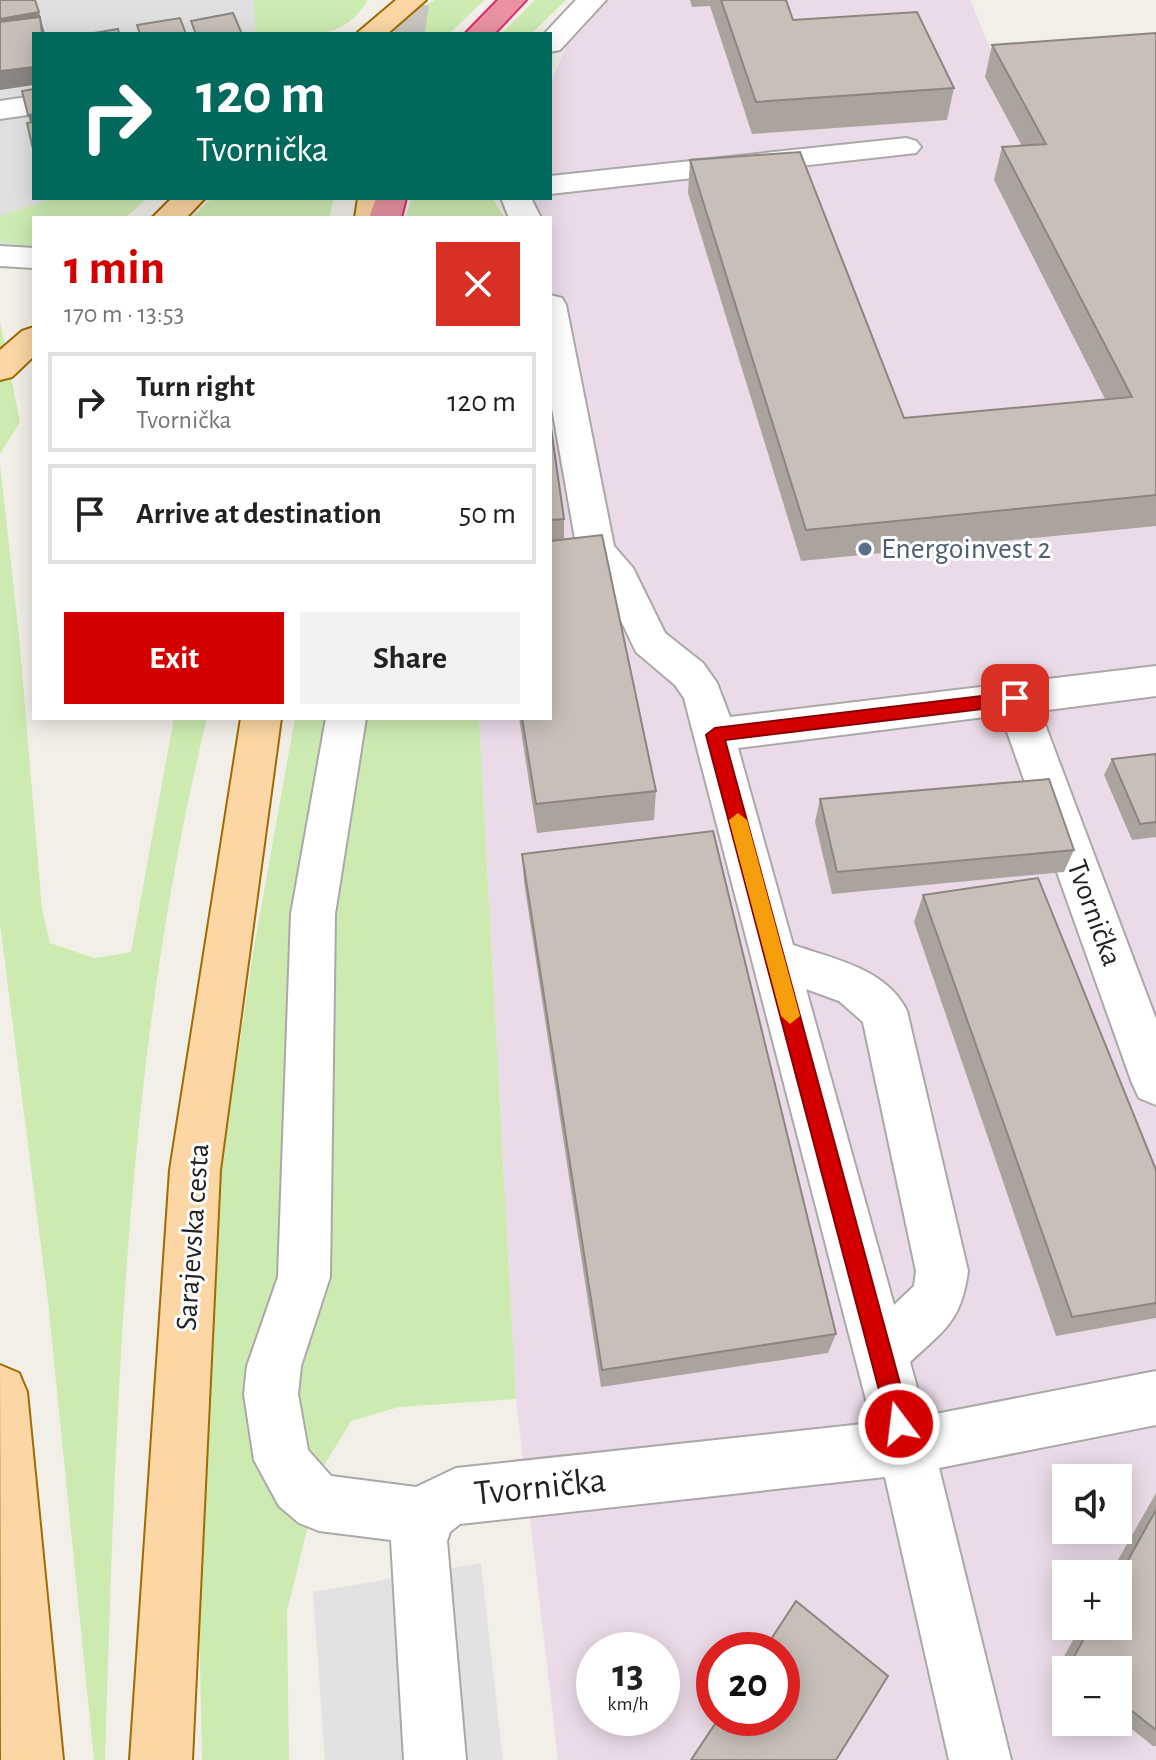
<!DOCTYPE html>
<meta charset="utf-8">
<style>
body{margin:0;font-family:"Alegreya Sans",sans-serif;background:#f2f2f2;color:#222;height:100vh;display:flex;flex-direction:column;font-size:30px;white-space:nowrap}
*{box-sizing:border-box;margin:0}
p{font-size:26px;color:#767676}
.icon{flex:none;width:44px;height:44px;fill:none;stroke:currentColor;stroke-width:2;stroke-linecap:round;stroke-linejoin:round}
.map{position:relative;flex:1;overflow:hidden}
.details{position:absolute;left:32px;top:216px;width:520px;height:504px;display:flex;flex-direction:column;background:#fff;border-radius:0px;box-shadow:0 4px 20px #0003}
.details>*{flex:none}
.banner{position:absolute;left:32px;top:32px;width:520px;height:168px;border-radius:0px;box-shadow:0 4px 20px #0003;background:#00695c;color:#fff;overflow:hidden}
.controls{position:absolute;left:1052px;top:1464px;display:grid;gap:16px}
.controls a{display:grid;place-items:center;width:80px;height:80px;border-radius:0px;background:#fff;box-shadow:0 4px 20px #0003;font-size:40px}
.speed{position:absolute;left:576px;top:1632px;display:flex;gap:16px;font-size:40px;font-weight:700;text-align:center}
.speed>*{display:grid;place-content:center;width:104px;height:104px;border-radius:50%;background:#fff;box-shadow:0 4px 20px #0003;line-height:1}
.speed small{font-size:20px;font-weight:400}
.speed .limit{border:12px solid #d22;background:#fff;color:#111}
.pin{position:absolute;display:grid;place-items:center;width:68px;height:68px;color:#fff;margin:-34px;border-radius:16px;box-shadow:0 4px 12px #0006}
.me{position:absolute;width:88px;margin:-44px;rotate:345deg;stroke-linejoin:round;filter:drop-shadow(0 0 6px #0008)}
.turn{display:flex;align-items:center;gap:28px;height:168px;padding:0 32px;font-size:36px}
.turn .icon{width:104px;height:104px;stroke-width:2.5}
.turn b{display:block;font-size:56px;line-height:68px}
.round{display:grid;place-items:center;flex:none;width:84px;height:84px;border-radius:0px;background:#f2f2f2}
.head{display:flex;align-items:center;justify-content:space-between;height:136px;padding:0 32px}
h1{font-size:48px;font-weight:600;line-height:60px;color:#d40000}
.button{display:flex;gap:16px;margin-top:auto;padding:16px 32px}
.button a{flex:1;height:92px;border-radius:0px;background:#d40000;color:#fff;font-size:32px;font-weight:600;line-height:92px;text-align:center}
.button a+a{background:#f2f2f2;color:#222}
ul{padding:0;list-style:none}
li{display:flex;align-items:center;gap:24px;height:100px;margin:0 16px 12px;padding:0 16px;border:4px solid #e0e0e0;border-radius:0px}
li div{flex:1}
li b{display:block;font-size:30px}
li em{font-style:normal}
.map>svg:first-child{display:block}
.residential{fill:#e0dfdf}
.industrial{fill:#ebdbe8;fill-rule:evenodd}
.grass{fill:#cdebb0}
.parking{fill:#e2e2e2}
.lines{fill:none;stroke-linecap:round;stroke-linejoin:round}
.major-tunnel{stroke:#c8c6c1;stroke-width:31;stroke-dasharray:31 15;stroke-linecap:butt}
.minor-casing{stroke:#a9a9a9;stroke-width:4}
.major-casing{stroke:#a06b00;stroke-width:4}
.highway-casing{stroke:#dc2a67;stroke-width:4}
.minor{fill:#fff;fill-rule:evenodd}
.major{fill:#fcd6a4;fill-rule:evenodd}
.highway{fill:#e892a2;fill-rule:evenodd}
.wall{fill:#aba49e}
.shaded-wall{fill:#8b8681}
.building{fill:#c7bfb8;stroke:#8b8681;stroke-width:2}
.route{fill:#d40000;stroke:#8a0000;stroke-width:2}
.slow{fill:#f59e0b}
.service-dot{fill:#5c6f8a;stroke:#fff;stroke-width:3}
.labels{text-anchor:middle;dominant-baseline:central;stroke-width:6;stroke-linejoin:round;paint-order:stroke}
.service-label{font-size:30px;fill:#4e5e75;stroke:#fff;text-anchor:start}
.street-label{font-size:30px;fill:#222;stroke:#fff}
.near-street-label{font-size:36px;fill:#222;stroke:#fff}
</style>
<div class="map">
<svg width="1156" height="1760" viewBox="0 0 1156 1760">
<rect width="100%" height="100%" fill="#f2efe9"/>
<polygon class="residential" points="0,0 359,0 319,34 34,34 34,198 129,198 34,218 34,245 0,250"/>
<path class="industrial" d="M602,0H970L995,60L1156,52V1760H558L516,1399L479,718H550V218H524L523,198H550V85L582,9ZM1066,1478H1118V1530H1066ZM1066,1574H1118V1626H1066ZM594,1650H662V1718H594ZM714,1650H782V1718H714ZM1066,1670H1118V1722H1066Z"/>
<g class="grass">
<path d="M254,0H366L367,1C341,45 300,34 255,34Z"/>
<polygon points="435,0 484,0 449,34 416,34 425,6"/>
<polygon points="535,0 566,0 531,34 501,34"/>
<polygon points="56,198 147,198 125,218 34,218 34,247 0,242 0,216"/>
<polygon points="212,198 334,198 329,218 190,218"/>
<polygon points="412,198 492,198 505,218 405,218"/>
<polygon points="0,321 20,422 0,454"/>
<path d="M0,464L19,635L42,909L50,943L94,958L131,952L174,718H207C124,1058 116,1412 105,1760H94L48,1302L0,924Z"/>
<polygon points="295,718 479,718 516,1399 399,1407 351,1421 322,1469 287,1611 289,1760 202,1760 196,1474 216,1204 253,953"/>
</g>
<polygon class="parking" points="481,1563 503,1760 325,1760 313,1592"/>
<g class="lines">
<polyline class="major-tunnel" points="409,34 414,0"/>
<defs>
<g id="minor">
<polygon points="576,0 606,0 560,50 550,52 550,34 544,34"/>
<polygon points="34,96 34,114 0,119 0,101"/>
<polygon points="906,138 916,141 921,147 916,153 550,194 550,176"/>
<polygon points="501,198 531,198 541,218 509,218"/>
<polygon points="0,246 34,248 34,268 0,266"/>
<path d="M550,295L562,298L566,305L614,546L633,568L665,633L703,663L717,683L730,717L1156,666V696L1040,711L1156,1019V1105L1139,1098L1132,1083L1001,715L738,748L793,945C834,959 887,969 907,1011L968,1271C961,1322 945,1329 910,1362L925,1416L1156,1371V1425L939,1468L1011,1760H949L885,1477L460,1524L450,1532L447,1541L466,1760H404L391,1540L319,1531L299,1523L279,1506L254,1460L244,1394L247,1366L278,1277L291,914L326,718H366L335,914L330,1277L301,1366L298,1394L308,1450L331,1476L416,1487L456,1468L872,1423L684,698L675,685L636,652L604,585L577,550L550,397ZM806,989L839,1001L863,1022L916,1271L914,1286L894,1305Z"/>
</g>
<g id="major">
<polygon points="396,0 426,0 387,34 356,34"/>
<polygon points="172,198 205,198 186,218 152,218"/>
<polygon points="358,198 388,198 387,218 355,218"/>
<polygon points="34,327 34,356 12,377 0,380 0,350 22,331"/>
<polygon points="241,718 281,718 220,1170 192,1760 130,1760 170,1170"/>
<polygon points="0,1365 19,1373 27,1392 63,1760 1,1760"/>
</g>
<g id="highway">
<polygon points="498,0 526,0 494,34 465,34"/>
<polygon points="376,198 406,198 401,218 369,218"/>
</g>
</defs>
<use href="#minor" class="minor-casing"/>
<use href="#major" class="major-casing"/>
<use href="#highway" class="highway-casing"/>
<use href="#minor" class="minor"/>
<use href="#major" class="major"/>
<use href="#highway" class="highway"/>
</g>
<g class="wall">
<polygon points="690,0 786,0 793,20 954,88 947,120 752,134 710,6 692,7"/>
<polygon points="1156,33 1156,526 801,561 688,193 690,160 904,418 1105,399 994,180 1002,147 1022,146 985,77 992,45"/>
<polygon points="550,421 564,519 564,539 656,791 654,820 537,833 519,718 550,718"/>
<polygon points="1156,754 1156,837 1132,840 1104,775 1112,759"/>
<polygon points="820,799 1074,850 1064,872 832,894 815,822"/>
<polygon points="522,854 836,1334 828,1353 601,1387 524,882"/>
<polygon points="923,895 1156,1170 1156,1318 1056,1336 914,922"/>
<polygon points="1156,1493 1156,1746 1153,1746 1118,1718 1118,1670 1066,1670 1066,1676 1057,1669 1081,1626 1118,1626 1118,1574 1110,1574"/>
</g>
<g class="shaded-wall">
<polygon points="39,12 45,34 0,35 0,19"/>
<polygon points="34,67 34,85 0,90 0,71"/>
<polygon points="34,114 34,133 33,133 28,115"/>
</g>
<g class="building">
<polygon points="0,0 35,0 39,12 0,19"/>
<polygon points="721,0 786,0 793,20 917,12 954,88 756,102"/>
<polygon points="233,13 242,34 196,34 191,21"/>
<polygon points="40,17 42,34 34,34 34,67 0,71 0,22"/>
<polygon points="180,18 186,34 140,34 137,25"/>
<polygon points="118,29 119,34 88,34"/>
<polygon points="1156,33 1156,495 806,530 690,160 800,152 904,418 1132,397 1002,147 1046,144 992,45"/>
<polygon points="34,89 34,114 28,115 22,91"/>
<polygon points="34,122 34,148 33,149 27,123"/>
<polygon points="550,421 564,519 550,520"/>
<polygon points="602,535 656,791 536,804 522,718 550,718 550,541"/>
<polygon points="1156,754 1156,822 1140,824 1112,759"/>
<polygon points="1049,779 1074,850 837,872 820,799"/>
<polygon points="713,831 836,1334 602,1370 522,854"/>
<polygon points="1038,878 1156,1170 1156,1303 1072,1317 923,895"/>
<polygon points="1156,1510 1156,1730 1118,1700 1118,1670 1081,1670 1071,1662 1091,1626 1118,1626 1118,1578"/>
<polygon points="796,1601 888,1676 836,1760 691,1760 719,1718 782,1718 782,1650 764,1650"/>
</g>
<polygon class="route" points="1015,692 1023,698 1015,705 725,740 911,1424 907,1432 899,1435 891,1432 888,1424 706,735 715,728"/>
<polygon class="slow" points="738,813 747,820 800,1016 790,1024 781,1016 729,820"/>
<circle class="service-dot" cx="865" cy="549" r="8"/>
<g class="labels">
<g class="service-label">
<text x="881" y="549">Energoinvest 2</text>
</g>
<g class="street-label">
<text transform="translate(1094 913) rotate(70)">Tvornička</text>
<text transform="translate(193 1237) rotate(-86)">Sarajevska cesta</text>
</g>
<g class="near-street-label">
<text transform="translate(540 1487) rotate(-6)">Tvornička</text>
</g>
</g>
</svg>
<div class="controls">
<a><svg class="icon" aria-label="sound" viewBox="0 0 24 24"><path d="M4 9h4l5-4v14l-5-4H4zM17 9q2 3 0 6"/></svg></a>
<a>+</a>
<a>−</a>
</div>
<div class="speed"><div>13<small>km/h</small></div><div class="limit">20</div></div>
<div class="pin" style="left:1015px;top:698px;background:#d93025"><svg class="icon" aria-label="arrive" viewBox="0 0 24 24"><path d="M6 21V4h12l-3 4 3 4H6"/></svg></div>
<svg class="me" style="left:899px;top:1424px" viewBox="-20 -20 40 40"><circle r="17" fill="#d40000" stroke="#fff" stroke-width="3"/><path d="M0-11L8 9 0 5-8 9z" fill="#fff"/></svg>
<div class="banner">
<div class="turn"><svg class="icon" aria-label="right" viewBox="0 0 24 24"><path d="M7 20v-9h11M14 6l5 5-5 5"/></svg><div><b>120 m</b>Tvornička</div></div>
</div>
<section class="details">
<div class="head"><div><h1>1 min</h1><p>170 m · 13:53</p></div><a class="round" style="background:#d93025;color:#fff"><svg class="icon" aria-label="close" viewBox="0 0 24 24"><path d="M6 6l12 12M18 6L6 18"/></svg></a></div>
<ul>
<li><svg class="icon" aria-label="right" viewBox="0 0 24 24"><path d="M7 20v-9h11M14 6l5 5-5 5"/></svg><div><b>Turn right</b><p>Tvornička</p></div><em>120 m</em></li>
<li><svg class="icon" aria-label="arrive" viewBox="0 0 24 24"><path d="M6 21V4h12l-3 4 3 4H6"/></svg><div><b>Arrive at destination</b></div><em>50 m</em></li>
</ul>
<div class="button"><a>Exit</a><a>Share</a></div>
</section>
</div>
